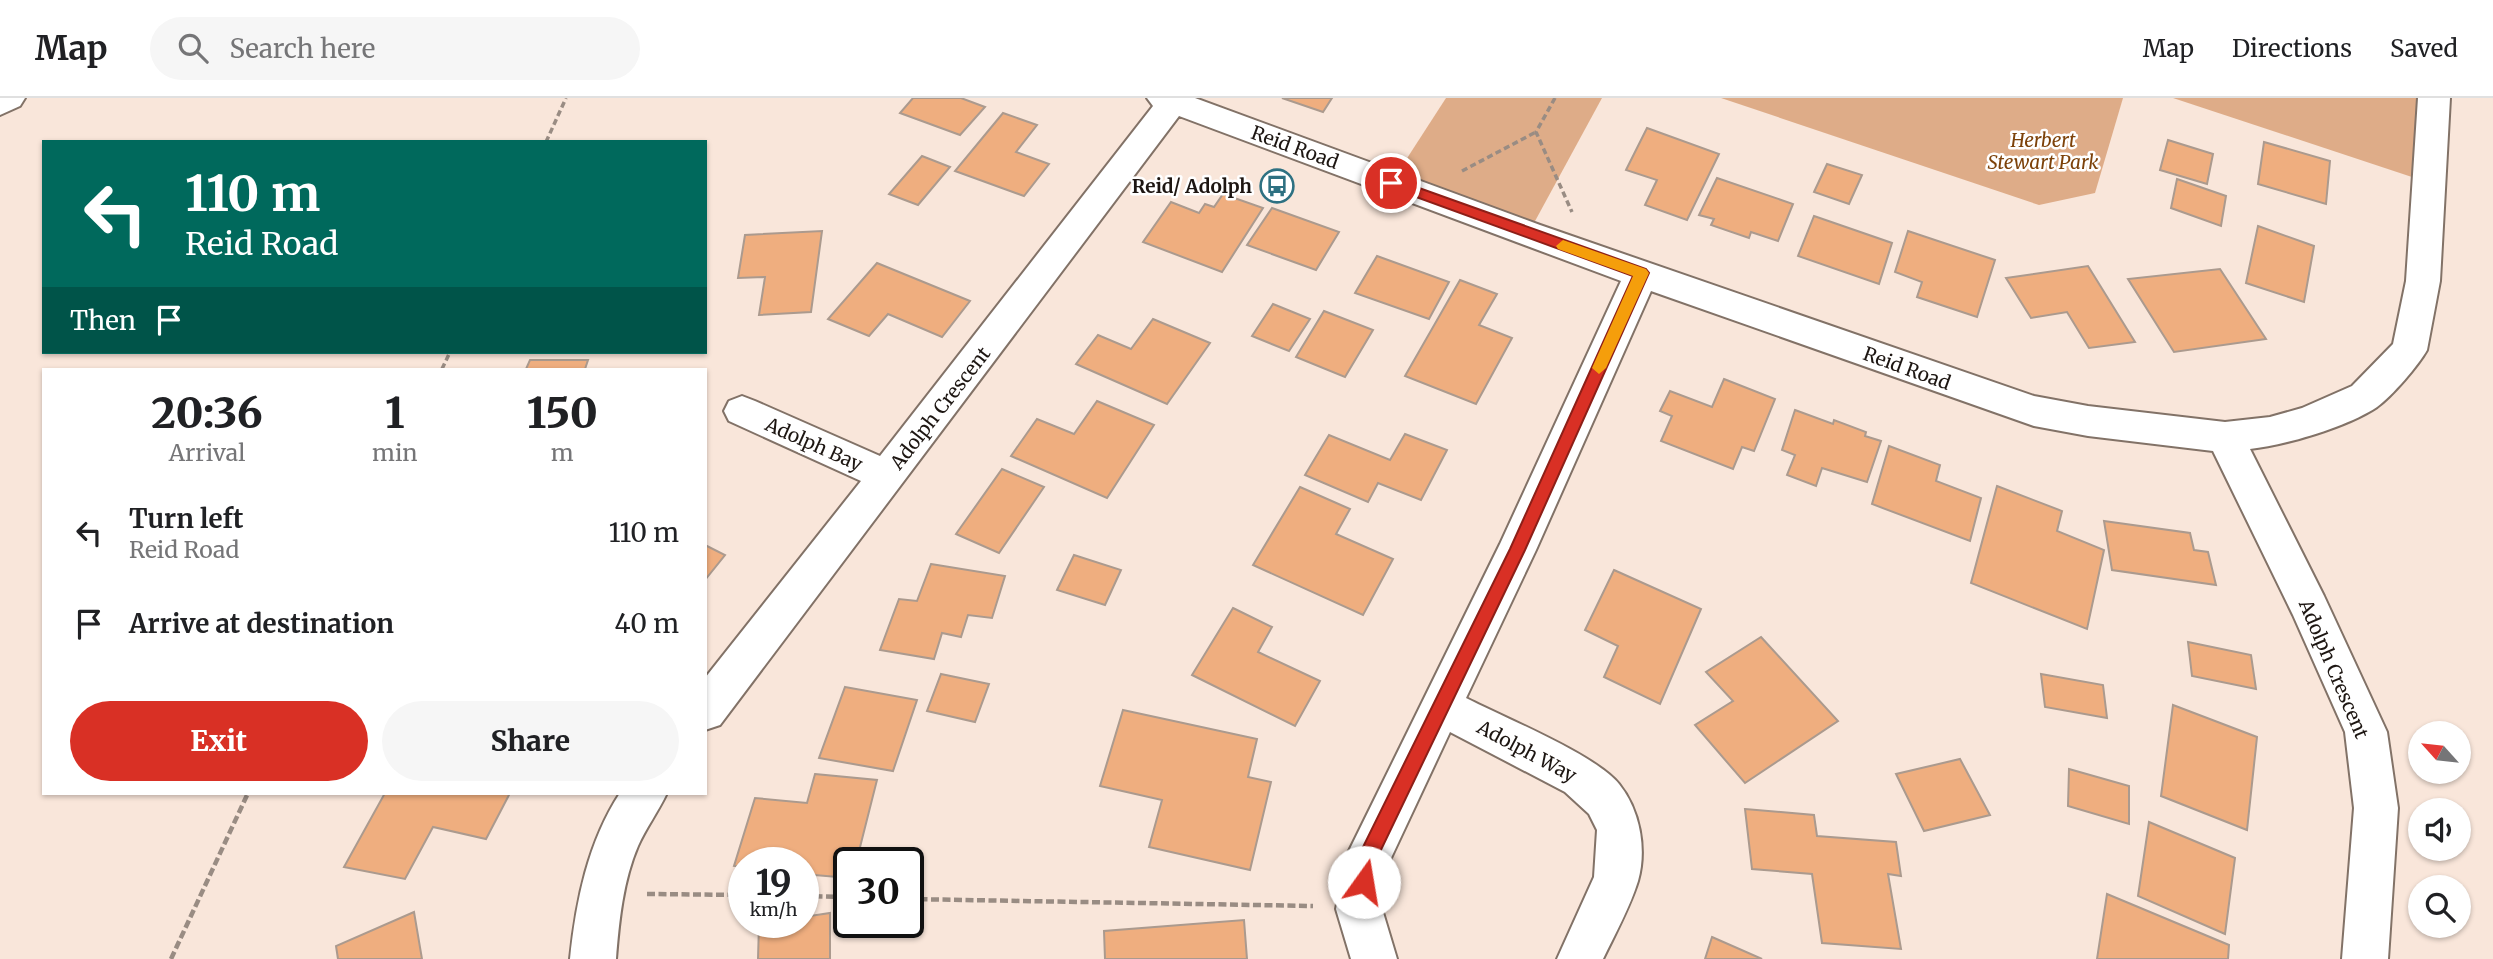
<!DOCTYPE html>
<style>
body{margin:0;font-family:Merriweather,serif;background:#f6f6f6;color:#202124;height:100vh;display:flex;flex-direction:column;font-size:26px;white-space:nowrap}
*{box-sizing:border-box;margin:0}
p{font-size:23px;color:#757577}
.icon{flex:none;width:38px;height:38px;fill:none;stroke:currentColor;stroke-width:2;stroke-linecap:round;stroke-linejoin:round}
.map{position:relative;flex:1;overflow:hidden}
.panel{position:absolute;left:42px;top:270px;width:665px;height:427px;display:flex;flex-direction:column;background:#fff;border-radius:0px;box-shadow:0 2px 5px #0004}
.panel>*{flex:none}
.hud{position:absolute;left:42px;top:42px;width:665px;height:214px;border-radius:0px;box-shadow:0 2px 5px #0004;background:#00695c;color:#fff;overflow:hidden}
.needle{width:46px;rotate:297deg}
.tools{position:absolute;left:2408px;top:623px;display:grid;gap:14px}
.tools a{display:grid;place-items:center;width:63px;height:63px;border-radius:50%;background:#fff;box-shadow:0 2px 5px #0004;font-size:35px}
.speed{position:absolute;left:728px;top:749px;display:flex;gap:14px;font-size:35px;font-weight:700;text-align:center}
.speed>*{display:grid;place-content:center;width:91px;height:91px;border-radius:50%;background:#fff;box-shadow:0 2px 5px #0004;line-height:1}
.speed small{font-size:18px;font-weight:400}
.speed .limit{border:4px solid #111;border-radius:10px;background:#fff;color:#111}
.pin{position:absolute;display:grid;place-items:center;width:60px;height:60px;color:#fff;margin:-30px;border:4px solid #fff;border-radius:50%;box-shadow:0 2px 7px #0007}
.me{position:absolute;width:77px;margin:-38px;rotate:13deg;stroke-linejoin:round;filter:drop-shadow(0 0 5px #0008)}
.turn{display:flex;align-items:center;gap:24px;height:147px;padding:0 28px;font-size:32px}
.turn .icon{width:91px;height:91px;stroke-width:2.5}
.turn b{display:block;font-size:49px;line-height:60px}
.then{display:flex;align-items:center;height:66px;padding:0 28px;background:#0003;gap:14px;font-size:26px}
.eta{display:flex;justify-content:space-evenly;align-items:center;height:119px;text-align:center}
.eta b{font-size:42px;font-weight:800;line-height:49px}
.primary-button{display:flex;gap:14px;margin-top:auto;padding:14px 28px}
.primary-button a{flex:1;height:80px;border-radius:42px;background:#d93025;color:#fff;font-size:28px;font-weight:800;line-height:80px;text-align:center}
.primary-button a+a{background:#f6f6f6;color:#202124}
ul{padding:0;list-style:none}
li{display:flex;align-items:center;gap:21px;height:91px;padding:0 28px}
li div{flex:1}
li b{display:block;font-size:26px}
li em{font-style:normal}
header{display:flex;align-items:center;gap:42px;box-sizing:border-box;height:98px;padding:0 35px;background:#fff;border-bottom:2px solid #e0e0e0}
header strong{font-size:33px}
nav{display:flex;gap:38px;margin-inline-start:auto;font-size:24px}
.search{width:490px;height:63px;background:#f6f6f6;display:flex;align-items:center;gap:18px;box-sizing:border-box;padding:0 24px;border-radius:38px;color:#757577;font-size:26px}
.map>svg:first-child{display:block}
.green{fill:#deac88}
.building{fill:#efae7f;stroke:#ab9a8e;stroke-width:2}
.lines{fill:none;stroke-linecap:round;stroke-linejoin:round}
.street-casing{stroke:#827267;stroke-width:4}
.secondary-casing{stroke:#827267;stroke-width:4}
.path-far1{stroke:#998c83;stroke-width:3.5;stroke-dasharray:6 3.5;stroke-linecap:butt}
.path{stroke:#998c83;stroke-width:4.5;stroke-dasharray:8 3.5;stroke-linecap:butt}
.street{fill:#fff;fill-rule:evenodd}
.secondary{fill:#fff;fill-rule:evenodd}
.route{fill:#d93025;stroke:#8d1f18;stroke-width:2}
.slow{fill:#f59e0b}
.labels{text-anchor:middle;dominant-baseline:central;stroke-width:5;stroke-linejoin:round;paint-order:stroke}
.park-label{font-size:19px;font-style:italic;fill:#7d420a;stroke:#fff}
.street-label{font-size:19px;fill:#1d1612;stroke:#fff}
.poi-label{font-size:19px;font-weight:bold;fill:#1d1612;stroke:#fff;text-anchor:end}
</style>
<header>
<strong>Map</strong>
<div class="search"><svg class="icon" aria-label="search" viewBox="0 0 24 24"><circle cx="10" cy="10" r="6"/><path d="M15 15l6 6"/></svg>Search here</div>
<nav><a>Map</a><a>Directions</a><a>Saved</a></nav>
</header>
<div class="map">
<svg width="2493" height="861" viewBox="0 0 2493 861">
<rect width="100%" height="100%" fill="#f9e6da"/>
<g class="green">
<polygon points="1446,0 1602,0 1528,136 1391,85"/>
<polygon points="1721,0 2123,0 2095,95 2039,107"/>
<polygon points="2173,0 2434,0 2427,84"/>
</g>
<g class="building">
<polygon points="913,0 961,0 985,9 960,37 900,15"/>
<polygon points="1282,0 1332,0 1323,14"/>
<polygon points="1003,15 1037,27 1016,54 1049,66 1024,98 955,73"/>
<polygon points="1647,30 1719,56 1687,122 1645,107 1657,82 1626,72"/>
<polygon points="2168,42 2213,56 2207,86 2160,72"/>
<polygon points="2264,44 2330,63 2326,106 2258,86"/>
<polygon points="922,58 950,69 918,107 889,96"/>
<polygon points="1827,66 1862,77 1849,106 1814,94"/>
<polygon points="1717,80 1793,106 1778,143 1751,134 1749,140 1711,127 1714,121 1699,117"/>
<polygon points="2177,81 2226,98 2221,128 2171,110"/>
<polygon points="1223,96 1263,110 1222,174 1143,144 1171,104 1199,115 1205,106 1214,109"/>
<polygon points="1272,110 1339,134 1316,172 1247,147"/>
<polygon points="1814,118 1892,145 1879,186 1798,158"/>
<polygon points="2258,128 2314,148 2304,204 2246,185"/>
<polygon points="822,133 811,214 759,217 765,179 738,180 745,137"/>
<polygon points="1908,133 1995,162 1977,219 1917,199 1922,184 1895,174"/>
<polygon points="1377,158 1449,184 1429,221 1355,195"/>
<polygon points="877,165 970,203 942,239 888,216 869,238 828,221"/>
<polygon points="2088,168 2135,244 2089,250 2067,214 2031,220 2006,180"/>
<polygon points="2220,171 2266,241 2174,254 2128,181"/>
<polygon points="1460,182 1497,196 1479,227 1512,240 1476,306 1405,278"/>
<polygon points="1273,206 1310,221 1289,253 1252,238"/>
<polygon points="1324,213 1373,232 1345,279 1296,259"/>
<polygon points="1153,221 1210,245 1167,306 1076,266 1098,237 1131,251"/>
<polygon points="530,262 588,262 585,271 526,271"/>
<polygon points="1724,281 1775,301 1754,353 1742,349 1733,371 1661,343 1672,318 1660,313 1670,293 1712,309"/>
<polygon points="1097,303 1154,327 1107,400 1011,358 1037,321 1074,336"/>
<polygon points="1795,312 1833,326 1834,322 1866,334 1865,338 1881,343 1867,384 1822,370 1816,388 1787,377 1795,357 1782,352"/>
<polygon points="1405,336 1447,352 1421,402 1378,385 1368,404 1305,377 1329,337 1390,362"/>
<polygon points="1889,348 1940,367 1936,383 1981,400 1970,443 1872,406"/>
<polygon points="1002,371 1044,389 999,455 956,436"/>
<polygon points="1997,388 2062,413 2057,433 2104,452 2087,531 1971,485"/>
<polygon points="1300,389 1350,411 1336,436 1393,461 1363,517 1253,467"/>
<polygon points="2104,423 2190,435 2194,452 2208,454 2216,487 2112,472"/>
<polygon points="705,447 725,457 705,482"/>
<polygon points="1074,457 1121,472 1105,507 1057,492"/>
<polygon points="931,466 1005,478 992,520 968,517 961,539 942,535 934,561 880,552 899,501 917,503"/>
<polygon points="1614,472 1701,511 1660,606 1604,579 1618,548 1585,532"/>
<polygon points="1233,510 1272,529 1258,554 1320,583 1295,628 1192,577"/>
<polygon points="1761,539 1838,623 1745,685 1695,627 1733,603 1706,574"/>
<polygon points="2188,544 2251,557 2256,591 2192,578"/>
<polygon points="941,576 989,586 975,624 927,613"/>
<polygon points="2041,576 2103,587 2107,620 2045,609"/>
<polygon points="845,589 917,602 893,673 819,660"/>
<polygon points="2173,607 2257,639 2247,732 2161,698"/>
<polygon points="1123,612 1257,641 1248,679 1271,684 1250,772 1149,749 1162,702 1100,688"/>
<polygon points="1960,661 1990,717 1924,733 1896,676"/>
<polygon points="2069,671 2129,688 2129,726 2068,708"/>
<polygon points="815,676 877,682 856,765 849,765 849,780 803,776 803,765 744,765 744,769 734,768 755,700 807,705"/>
<polygon points="385,695 510,695 486,741 433,729 405,781 344,769"/>
<polygon points="1745,711 1814,717 1817,738 1896,744 1901,778 1888,776 1901,851 1822,845 1812,776 1752,771"/>
<polygon points="2149,724 2235,760 2225,836 2138,798"/>
<polygon points="2107,796 2229,847 2228,861 2097,861"/>
<polygon points="414,814 422,861 338,861 336,848"/>
<polygon points="830,815 830,861 758,861 759,826 803,824 803,819"/>
<polygon points="1244,822 1247,861 1105,861 1104,833"/>
<polygon points="1712,839 1762,861 1705,861"/>
</g>
<g class="lines">
<defs>
<g id="street">
<path d="M1147,0H1195L1540,127L2034,298L2088,308L2225,324L2270,319L2302,310L2352,288L2393,246L2406,183L2418,0H2450L2440,183L2427,252C2418,268 2392,298 2377,309C2347,329 2286,347 2250,351L2324,498L2387,634L2398,710L2388,861H2342L2354,710L2345,634L2293,517L2213,353L2088,338L2034,328L1651,193L1536,452L1466,600C1503,619 1596,657 1619,686C1640,712 1647,751 1638,783C1630,809 1615,836 1603,861H1557L1594,779L1597,732L1589,716L1565,694L1450,634L1391,760L1382,811L1397,861H1351L1336,811L1347,757L1500,446L1621,183L1179,18L720,627L705,632V580L861,383L729,323L724,313L729,303L742,298L755,303L880,358L1153,8Z"/>
<path d="M620,695H667C658,714 646,730 638,748C623,783 619,823 616,861H570C576,803 588,744 620,695Z"/>
</g>
<polygon id="secondary" points="0,0 25,0 20,8 0,17"/>
</defs>
<use href="#street" class="street-casing"/>
<use href="#secondary" class="secondary-casing"/>
<g class="path-far1">
<polyline points="1555,0 1536,34 1572,114"/>
<polyline points="546,44 566,0"/>
<polyline points="1462,73 1536,34"/>
<polyline points="442,271 450,254"/>
</g>
<g class="path">
<polyline points="647,796 744,797"/>
<polyline points="803,798 849,799"/>
<polyline points="908,801 1313,808"/>
<polyline points="171,861 248,695"/>
</g>
<use href="#street" class="street"/>
<use href="#secondary" class="secondary"/>
</g>
<polygon class="route" points="1391,80 1646,171 1649,175 1525,452 1378,758 1371,791 1364,793 1358,791 1355,784 1362,751 1510,451 1633,178 1386,88 1386,81"/>
<polygon class="slow" points="1563,142 1646,171 1649,175 1606,270 1599,276 1592,270 1633,178 1558,151 1556,148"/>
<defs>
<symbol id="bus-ring" viewBox="-11 -11 22 22"><circle r="9.5" fill="#fff" stroke="#2e7182" stroke-width="1.5"/><path d="M-5-6H5V4H4V6H2V4H-2V6H-4V4H-5ZM-3.5-4V0h7V-4ZM-3.5 1.2v1.5H-2V1.2ZM2 1.2v1.5H3.5V1.2Z" fill="#2e7182"/></symbol>
</defs>
<g fill-rule="evenodd">
<use href="#bus-ring" x="1258" y="69" width="38" height="38"/>
</g>
<g class="labels">
<g class="park-label">
<text x="2043" y="42">Herbert<tspan x="2043" dy="22">Stewart Park</tspan></text>
</g>
<g class="street-label">
<text transform="translate(1295 49) rotate(20)">Reid Road</text>
<text transform="translate(1907 270) rotate(20)">Reid Road</text>
<text transform="translate(940 310) rotate(-52)">Adolph Crescent</text>
<text transform="translate(814 346) rotate(24)">Adolph Bay</text>
<text transform="translate(2334 571) rotate(67)">Adolph Crescent</text>
<text transform="translate(1527 653) rotate(28)">Adolph Way</text>
</g>
<g class="poi-label">
<text x="1252" y="88">Reid/ Adolph</text>
</g>
</g>
</svg>
<div class="tools">
<a><svg class="needle" viewBox="-14 -14 28 28"><path d="M0-13l5 13h-10z" fill="#e53935"/><path d="M0 13l5-13h-10z" fill="#757577"/></svg></a>
<a><svg class="icon" aria-label="sound" viewBox="0 0 24 24"><path d="M4 9h4l5-4v14l-5-4H4zM17 9q2 3 0 6"/></svg></a>
<a><svg class="icon" aria-label="search" viewBox="0 0 24 24"><circle cx="10" cy="10" r="6"/><path d="M15 15l6 6"/></svg></a>
</div>
<div class="speed"><div>19<small>km/h</small></div><div class="limit">30</div></div>
<div class="pin" style="left:1391px;top:85px;background:#d93025"><svg class="icon" aria-label="arrive" viewBox="0 0 24 24"><path d="M6 21V4h12l-3 4 3 4H6"/></svg></div>
<svg class="me" style="left:1364px;top:784px" viewBox="-20 -20 40 40"><circle r="19" fill="#fff"/><path d="M0-13L10 11 0 6-10 11z" fill="#d93025"/></svg>
<div class="hud">
<div class="turn"><svg class="icon" aria-label="left" viewBox="0 0 24 24"><path d="M17 20v-9H6M10 6l-5 5 5 5"/></svg><div><b>110 m</b>Reid Road</div></div>
<div class="then">Then<svg class="icon" aria-label="arrive" viewBox="0 0 24 24"><path d="M6 21V4h12l-3 4 3 4H6"/></svg></div>
</div>
<section class="panel">
<div class="eta">
<div><b>20:36</b><p>Arrival</p></div>
<div><b>1</b><p>min</p></div>
<div><b>150</b><p>m</p></div>
</div>
<ul>
<li><svg class="icon" aria-label="left" viewBox="0 0 24 24"><path d="M17 20v-9H6M10 6l-5 5 5 5"/></svg><div><b>Turn left</b><p>Reid Road</p></div><em>110 m</em></li>
<li><svg class="icon" aria-label="arrive" viewBox="0 0 24 24"><path d="M6 21V4h12l-3 4 3 4H6"/></svg><div><b>Arrive at destination</b></div><em>40 m</em></li>
</ul>
<div class="primary-button"><a>Exit</a><a>Share</a></div>
</section>
</div>
